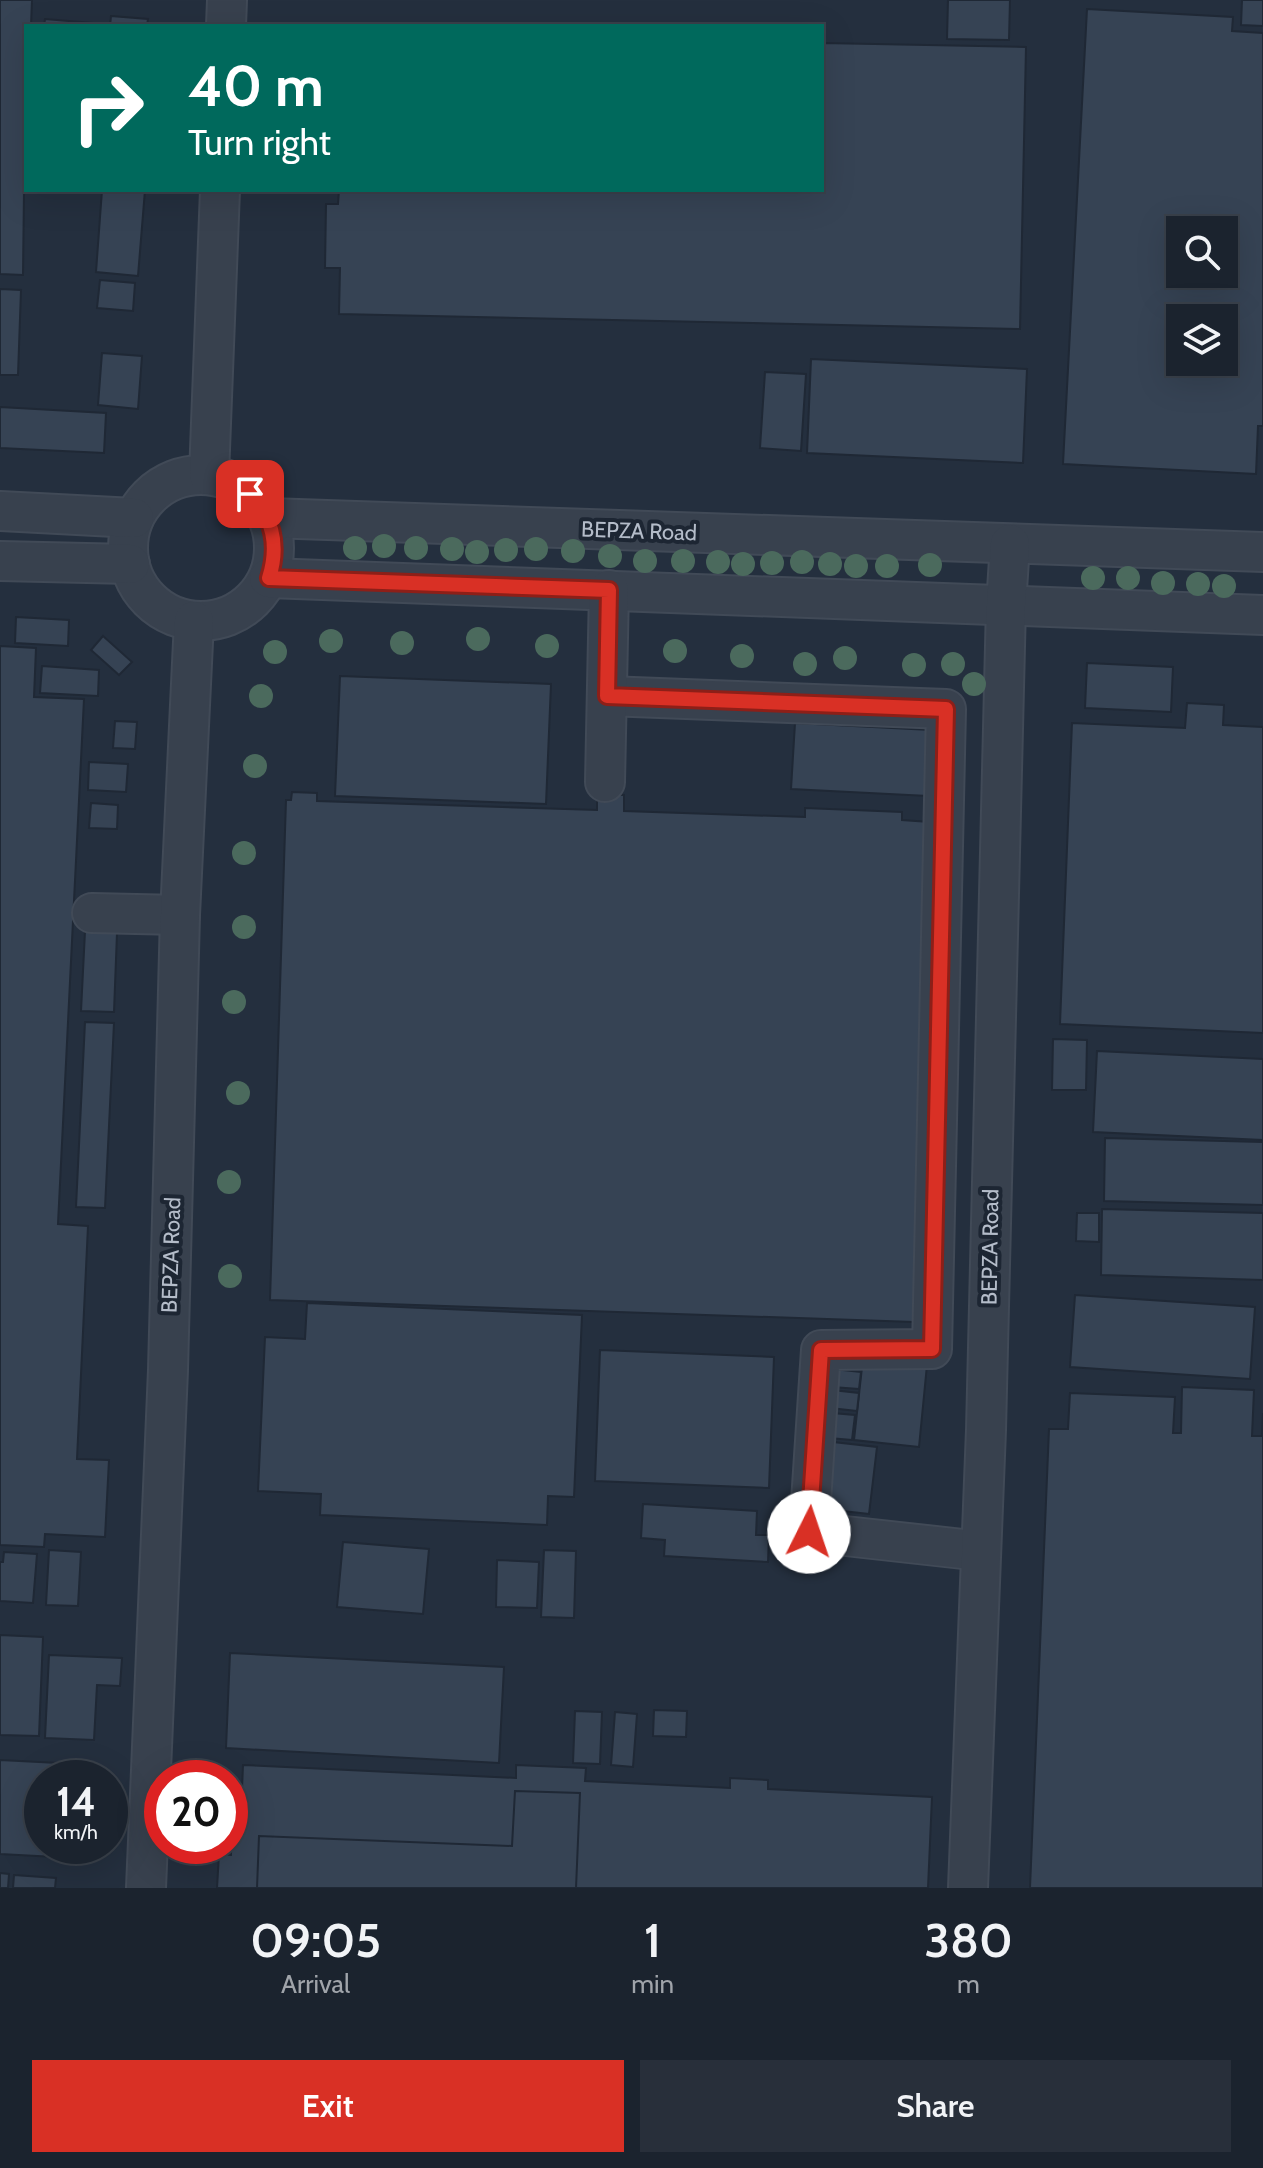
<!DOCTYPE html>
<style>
body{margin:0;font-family:Cabin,sans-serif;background:#282f3a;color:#f1f3f6;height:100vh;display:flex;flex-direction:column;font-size:30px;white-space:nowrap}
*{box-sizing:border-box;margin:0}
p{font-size:26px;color:#a0a4aa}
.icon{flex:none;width:44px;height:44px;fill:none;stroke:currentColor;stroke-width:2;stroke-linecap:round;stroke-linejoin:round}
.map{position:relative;height:1888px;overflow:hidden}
.sheet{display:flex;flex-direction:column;background:#1b232e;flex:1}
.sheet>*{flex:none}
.banner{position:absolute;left:24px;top:24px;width:800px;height:168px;border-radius:0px;box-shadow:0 8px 32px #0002,0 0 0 2px #39404a;background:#00695c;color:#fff;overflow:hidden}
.tools{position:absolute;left:1166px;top:216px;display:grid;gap:16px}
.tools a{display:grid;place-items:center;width:72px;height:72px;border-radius:0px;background:#1b232e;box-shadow:0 8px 32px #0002,0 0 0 2px #39404a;font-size:40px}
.speed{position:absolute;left:24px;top:1760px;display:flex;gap:16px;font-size:40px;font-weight:700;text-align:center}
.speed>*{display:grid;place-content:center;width:104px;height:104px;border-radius:50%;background:#1b232e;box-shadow:0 8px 32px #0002,0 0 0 2px #39404a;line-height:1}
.speed small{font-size:20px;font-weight:400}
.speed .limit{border:12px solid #d22;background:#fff;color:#111}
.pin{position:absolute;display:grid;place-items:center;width:68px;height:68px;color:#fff;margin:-34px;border-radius:16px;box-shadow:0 4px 12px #0006}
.me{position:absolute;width:88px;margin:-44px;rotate:4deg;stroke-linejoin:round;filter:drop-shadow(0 0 6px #0008)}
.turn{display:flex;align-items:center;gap:28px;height:168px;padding:0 32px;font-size:36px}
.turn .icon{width:104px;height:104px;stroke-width:2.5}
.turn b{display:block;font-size:56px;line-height:68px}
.eta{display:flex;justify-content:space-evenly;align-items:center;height:136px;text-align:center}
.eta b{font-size:48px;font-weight:600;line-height:56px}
.primary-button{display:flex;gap:16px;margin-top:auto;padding:16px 32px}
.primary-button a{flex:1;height:92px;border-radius:0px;background:#d93025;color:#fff;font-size:32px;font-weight:600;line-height:92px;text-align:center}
.primary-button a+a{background:#282f3a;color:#f1f3f6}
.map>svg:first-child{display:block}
.building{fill:#364354;stroke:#1f2835;stroke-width:2;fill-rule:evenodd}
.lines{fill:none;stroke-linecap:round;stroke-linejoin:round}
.minor-casing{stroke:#414a57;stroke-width:42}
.minor{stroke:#38414e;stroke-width:38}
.tree{fill:#4b6a5d}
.route-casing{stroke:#8d1f18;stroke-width:20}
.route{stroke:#d93025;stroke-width:14}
.labels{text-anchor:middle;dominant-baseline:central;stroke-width:8;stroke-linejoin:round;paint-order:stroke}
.street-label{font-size:22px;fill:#b4bcc9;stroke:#1d2633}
</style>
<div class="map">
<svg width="1263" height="1888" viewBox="0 0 1263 1888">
<rect width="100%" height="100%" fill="#242f3e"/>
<g class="building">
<polygon points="0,0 32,0 31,26 26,26 23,275 0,274"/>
<polygon points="948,0 1010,0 1009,40 947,39"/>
<polygon points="1242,0 1263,0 1263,26 1241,25"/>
<path d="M1087,9L1233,17L1232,31L1263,33V426H1258L1256,474L1063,464ZM1180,230H1224V274H1180ZM1180,318H1224V362H1180Z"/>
<polygon points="111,16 148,19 147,26 110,26"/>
<polygon points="45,19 92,23 92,26 44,26"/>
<polygon points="822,43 1026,47 1020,329 339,314 340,268 325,268 326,204 338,204 339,190 822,190"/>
<polygon points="102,190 145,190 138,276 96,272"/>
<polygon points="100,280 135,283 133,311 97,308"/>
<polygon points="0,289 21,290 18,375 0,375"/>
<polygon points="102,353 142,356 138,409 98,405"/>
<polygon points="811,359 1027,369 1023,463 807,453"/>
<polygon points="765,372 806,374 801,451 760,448"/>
<polygon points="0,407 106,413 104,453 0,448"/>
<polygon points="16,617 69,620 68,646 15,643"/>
<polygon points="103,636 132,662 119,675 91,650"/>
<polygon points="0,646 36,648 34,697 84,699 58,1224 88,1226 77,1459 109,1460 105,1537 45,1534 44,1547 0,1545"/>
<polygon points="1087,663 1173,667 1171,712 1085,708"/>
<polygon points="42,666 99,670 98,696 40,693"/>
<polygon points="340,676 551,684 546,804 335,796"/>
<polygon points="1187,703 1224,705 1223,725 1263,727 1263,1033 1060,1024 1072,723 1185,728"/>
<polygon points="115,721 137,722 135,749 113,748"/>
<polygon points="795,723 931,730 928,796 791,789"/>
<polygon points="89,762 128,764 126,792 88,790"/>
<polygon points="292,792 317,793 317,801 597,810 597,794 624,795 624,811 805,817 805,808 902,812 902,820 930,822 914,1322 270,1300 286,800 291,800"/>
<polygon points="91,803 118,805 117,829 89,828"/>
<polygon points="85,931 117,933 114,1012 81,1011"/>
<polygon points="85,1022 114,1023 105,1208 76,1207"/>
<polygon points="1053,1039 1087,1040 1086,1090 1052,1090"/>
<polygon points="1097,1051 1263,1059 1263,1140 1093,1132"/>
<polygon points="1105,1138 1263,1142 1263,1205 1104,1201"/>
<polygon points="1102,1209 1263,1213 1263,1280 1101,1275"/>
<polygon points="1077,1213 1099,1213 1099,1242 1076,1241"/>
<polygon points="1075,1295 1255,1307 1250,1379 1070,1367"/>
<polygon points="307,1303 582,1315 574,1497 548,1496 547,1525 320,1515 321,1494 258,1491 265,1337 305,1339"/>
<polygon points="600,1350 774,1357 769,1488 595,1481"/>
<polygon points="863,1358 927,1365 919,1447 854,1440"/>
<polygon points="834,1369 861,1372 859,1389 832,1387"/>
<polygon points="1182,1387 1254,1390 1252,1436 1262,1436 1263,1413 1263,1888 1030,1888 1049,1429 1068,1429 1070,1393 1175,1397 1173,1433 1181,1433"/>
<polygon points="832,1390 859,1393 857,1411 830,1408"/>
<polygon points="832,1413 855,1415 852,1440 829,1438"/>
<polygon points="833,1442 877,1447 869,1514 825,1509"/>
<polygon points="643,1504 757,1511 756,1535 769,1535 768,1562 664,1556 665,1540 641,1538"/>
<polygon points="343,1542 429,1549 423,1614 337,1607"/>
<polygon points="49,1550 81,1552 78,1606 46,1605"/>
<polygon points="544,1550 576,1551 574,1618 541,1617"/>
<polygon points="4,1552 37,1554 33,1603 0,1601 0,1562 3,1562"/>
<polygon points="497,1560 539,1562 537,1608 496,1607"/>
<polygon points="0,1635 43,1637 39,1736 0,1735"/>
<polygon points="230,1653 504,1667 499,1763 226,1748"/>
<polygon points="49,1655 122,1658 120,1686 97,1685 94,1740 45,1738"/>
<polygon points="654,1710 687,1711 686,1737 653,1736"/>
<polygon points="575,1711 602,1712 600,1764 573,1763"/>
<polygon points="615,1712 637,1714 633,1767 611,1765"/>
<polygon points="0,1760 78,1764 78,1778 42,1778 42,1846 74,1846 74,1858 0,1854"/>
<polygon points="243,1765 516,1778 516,1765 586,1768 585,1781 730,1788 730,1778 768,1780 768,1789 932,1797 928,1888 217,1888 219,1854 231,1855 232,1813 241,1813"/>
<polygon points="515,1791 580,1793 576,1888 257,1888 259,1836 512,1846"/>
<polygon points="0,1873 9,1874 8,1888 0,1888"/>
<polygon points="14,1875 56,1878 55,1888 13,1888"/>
</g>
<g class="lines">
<defs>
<g id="minor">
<polyline points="226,26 227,0"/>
<circle cx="201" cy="548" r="73"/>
<polyline points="209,475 220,190"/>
<polyline points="0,511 134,518"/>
<polyline points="269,518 1263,552"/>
<polyline points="0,561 130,564"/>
<polyline points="269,578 1263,615"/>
<polyline points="607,696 946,709 932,1349 821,1350 809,1532 981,1551"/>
<polyline points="605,782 609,590"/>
<polyline points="92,913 180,915"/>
<polyline points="146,1888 168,1370 180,915 194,621"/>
<polyline points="968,1888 986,1430 1006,605 1010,544"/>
</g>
</defs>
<use href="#minor" class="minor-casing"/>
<use href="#minor" class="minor"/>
</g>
<g class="tree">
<circle cx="384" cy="546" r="12"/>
<circle cx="355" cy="548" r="12"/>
<circle cx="416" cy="548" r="12"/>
<circle cx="452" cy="549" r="12"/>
<circle cx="536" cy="549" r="12"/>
<circle cx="506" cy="550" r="12"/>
<circle cx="573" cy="551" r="12"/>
<circle cx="477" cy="552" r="12"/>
<circle cx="610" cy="556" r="12"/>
<circle cx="645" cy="561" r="12"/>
<circle cx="683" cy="561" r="12"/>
<circle cx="718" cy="562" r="12"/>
<circle cx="802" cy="562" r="12"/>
<circle cx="772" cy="563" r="12"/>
<circle cx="743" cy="564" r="12"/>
<circle cx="830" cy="564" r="12"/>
<circle cx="930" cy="565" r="12"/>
<circle cx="856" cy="566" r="12"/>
<circle cx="887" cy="566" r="12"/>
<circle cx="1093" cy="578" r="12"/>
<circle cx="1128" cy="578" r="12"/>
<circle cx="1163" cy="583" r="12"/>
<circle cx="1198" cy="584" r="12"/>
<circle cx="1224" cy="586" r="12"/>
<circle cx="478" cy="639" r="12"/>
<circle cx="331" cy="641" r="12"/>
<circle cx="402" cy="643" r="12"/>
<circle cx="547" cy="646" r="12"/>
<circle cx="675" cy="651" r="12"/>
<circle cx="275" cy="652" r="12"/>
<circle cx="742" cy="656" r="12"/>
<circle cx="845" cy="658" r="12"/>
<circle cx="805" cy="664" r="12"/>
<circle cx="953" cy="664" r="12"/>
<circle cx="914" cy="665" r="12"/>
<circle cx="974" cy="684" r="12"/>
<circle cx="261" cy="696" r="12"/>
<circle cx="255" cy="766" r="12"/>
<circle cx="244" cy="853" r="12"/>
<circle cx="244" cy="927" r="12"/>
<circle cx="234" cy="1002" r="12"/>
<circle cx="238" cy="1093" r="12"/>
<circle cx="229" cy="1182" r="12"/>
<circle cx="230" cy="1276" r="12"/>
</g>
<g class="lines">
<defs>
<path id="route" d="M250,494C274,519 279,546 269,578L609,590L607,696L946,709L932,1349L821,1350L809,1532"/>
</defs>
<use href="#route" class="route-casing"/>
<use href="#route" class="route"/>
</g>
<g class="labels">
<g class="street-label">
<text transform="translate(639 531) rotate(2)">BEPZA Road</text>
<text transform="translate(990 1247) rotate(-89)">BEPZA Road</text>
<text transform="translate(171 1255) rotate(-88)">BEPZA Road</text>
</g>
</g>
</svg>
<div class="tools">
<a><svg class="icon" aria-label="search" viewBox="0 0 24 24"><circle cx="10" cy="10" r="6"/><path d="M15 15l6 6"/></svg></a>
<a><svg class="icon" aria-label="layers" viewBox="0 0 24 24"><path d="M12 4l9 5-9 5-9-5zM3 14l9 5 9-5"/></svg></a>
</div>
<div class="speed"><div>14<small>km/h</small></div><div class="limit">20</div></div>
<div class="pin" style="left:250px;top:494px;background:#d93025"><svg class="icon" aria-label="arrive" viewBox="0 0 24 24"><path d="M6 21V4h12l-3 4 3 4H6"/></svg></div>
<svg class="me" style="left:809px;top:1532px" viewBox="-20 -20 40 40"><circle r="19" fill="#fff"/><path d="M0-13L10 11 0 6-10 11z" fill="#d93025"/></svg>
<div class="banner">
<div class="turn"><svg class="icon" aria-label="right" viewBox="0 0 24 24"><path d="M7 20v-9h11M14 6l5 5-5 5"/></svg><div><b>40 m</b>Turn right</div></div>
</div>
</div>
<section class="sheet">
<div class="eta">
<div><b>09:05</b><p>Arrival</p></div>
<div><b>1</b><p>min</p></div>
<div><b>380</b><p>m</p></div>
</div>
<div class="primary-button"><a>Exit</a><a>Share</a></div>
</section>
